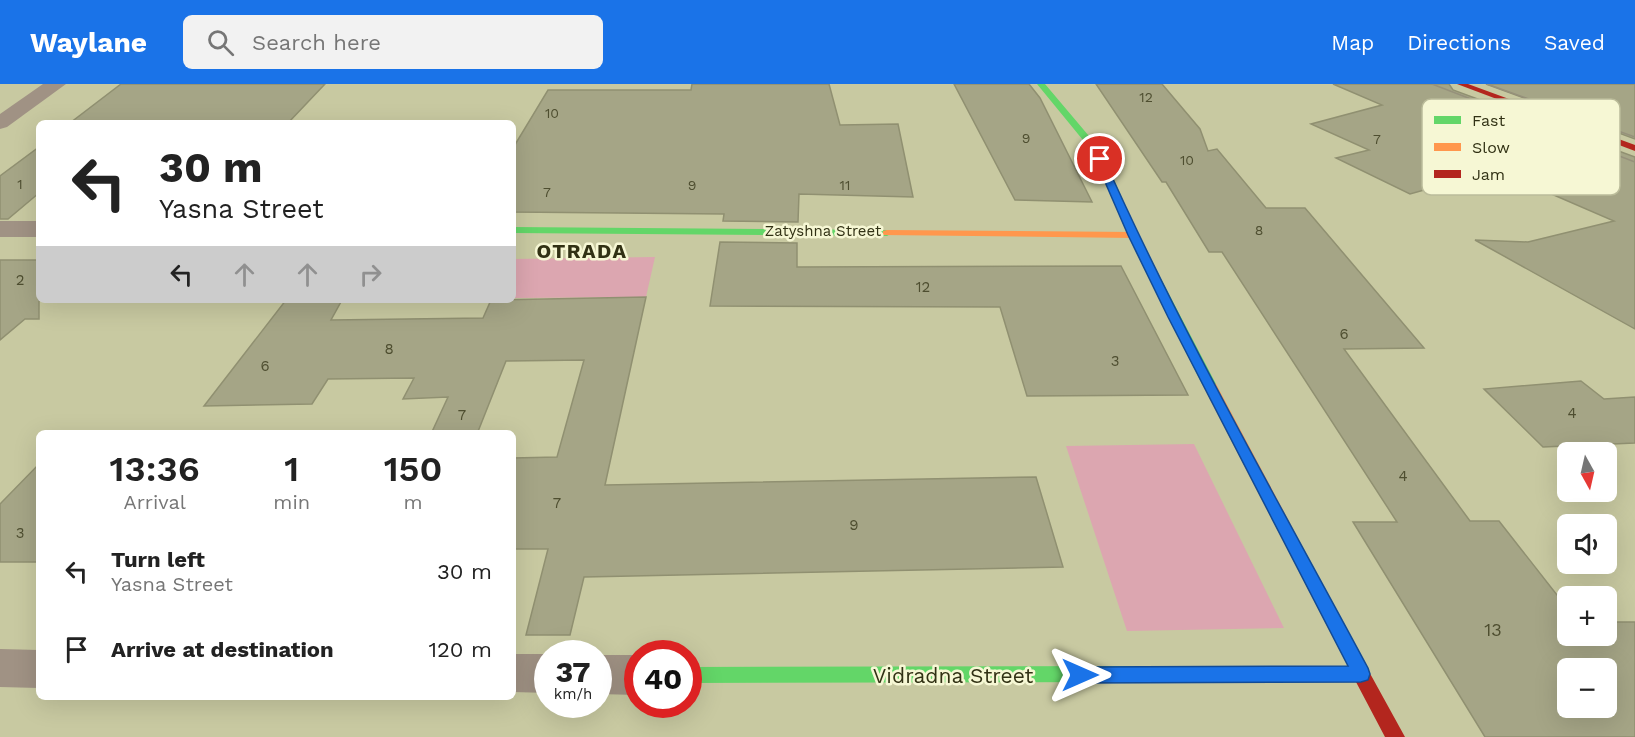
<!DOCTYPE html>
<meta charset="utf-8">
<style>
body{margin:0;font-family:"Work Sans",sans-serif;background:#f2f2f2;color:#222;height:100vh;display:flex;flex-direction:column;font-size:22px;white-space:nowrap}
*{box-sizing:border-box;margin:0}
p{font-size:20px;color:#767676}
.icon{flex:none;width:33px;height:33px;fill:none;stroke:currentColor;stroke-width:2;stroke-linecap:round;stroke-linejoin:round}
.map{position:relative;flex:1;overflow:hidden}
.side{position:absolute;left:36px;top:346px;width:480px;height:270px;display:flex;flex-direction:column;background:#fff;border-radius:9px;box-shadow:0 6px 24px #0002}
.side>*{flex:none}
.hud{position:absolute;left:36px;top:36px;width:480px;height:183px;border-radius:9px;box-shadow:0 6px 24px #0002;background:#fff;color:#222;overflow:hidden}
.needle{width:39px;rotate:172deg}
.controls{position:absolute;left:1557px;top:358px;display:grid;gap:12px}
.controls a{display:grid;place-items:center;width:60px;height:60px;border-radius:9px;background:#fff;box-shadow:0 6px 24px #0002;font-size:30px}
.speed{position:absolute;left:534px;top:556px;display:flex;gap:12px;font-size:30px;font-weight:700;text-align:center}
.speed>*{display:grid;place-content:center;width:78px;height:78px;border-radius:50%;background:#fff;box-shadow:0 6px 24px #0002;line-height:1}
.speed small{font-size:15px;font-weight:400}
.speed .limit{border:9px solid #d22;background:#fff;color:#111}
.pin{position:absolute;display:grid;place-items:center;width:51px;height:51px;color:#fff;margin:-26px;border:3px solid #fff;border-radius:50%;box-shadow:0 2px 6px #0007}
.me{position:absolute;width:66px;margin:-33px;rotate:90deg;stroke-linejoin:round;filter:drop-shadow(0 0 4px #0008)}
.turn{display:flex;align-items:center;gap:21px;height:126px;padding:0 24px;font-size:27px}
.turn .icon{width:78px;height:78px;stroke-width:2.5}
.turn b{display:block;font-size:42px;line-height:51px}
.lanes{display:flex;align-items:center;height:57px;padding:0 24px;background:#0003;justify-content:center;gap:30px;direction:ltr}
.lanes .off{opacity:.35}
.eta{display:flex;justify-content:space-evenly;align-items:center;height:102px;text-align:center}
.eta b{font-size:36px;font-weight:600;line-height:42px}
ul{padding:0;list-style:none}
li{display:flex;align-items:center;gap:18px;height:78px;padding:0 24px}
li div{flex:1}
li b{display:block;font-size:22px}
li em{font-style:normal}
header{display:flex;align-items:center;gap:36px;box-sizing:border-box;height:84px;padding:0 30px;background:#1a73e8;color:#fff}
header strong{font-size:28px}
nav{display:flex;gap:33px;margin-inline-start:auto;font-size:21px}
.search{width:420px;height:54px;background:#f2f2f2;display:flex;align-items:center;gap:15px;box-sizing:border-box;padding:0 21px;border-radius:9px;color:#767676;font-size:22px}
.map>svg:first-child{display:block}
.green{fill:#dca6b0}
.building{fill:#a5a586;stroke:#909071;stroke-width:1.5;fill-rule:evenodd}
.lines{fill:none;stroke-linecap:round;stroke-linejoin:round}
.street{fill:#a09284;fill-rule:evenodd}
.fast{fill:#63d668;fill-rule:evenodd}
.slow{fill:#ff974d;fill-rule:evenodd}
.jam{fill:#b3261e;fill-rule:evenodd}
.tram{stroke:#96917b;stroke-width:1.5}
.route{fill:#1a73e8;stroke:#114b97;stroke-width:1.5}
.labels{text-anchor:middle;dominant-baseline:central;stroke-width:5;stroke-linejoin:round;paint-order:stroke}
.far-number-label{font-size:14px;fill:#4e4e30}
.far-street-label{font-size:15px;fill:#313114;stroke:#f6f7d4}
.number-label{font-size:15px;fill:#4e4e30}
.near-number-label{font-size:18px;fill:#4e4e30}
.far-district-label{font-size:20px;font-weight:bold;letter-spacing:1.5px;fill:#313114;stroke:#f6f7d4}
.near-street-label{font-size:21px;fill:#313114;stroke:#f6f7d4}
.key{fill:#f6f7d4;stroke:#bbbc9a;stroke-width:1.5}
.key-label{font-size:16px;fill:#313114}
</style>
<header>
<strong>Waylane</strong>
<div class="search"><svg class="icon" aria-label="search" viewBox="0 0 24 24"><circle cx="10" cy="10" r="6"/><path d="M15 15l6 6"/></svg>Search here</div>
<nav><a>Map</a><a>Directions</a><a>Saved</a></nav>
</header>
<div class="map">
<svg width="1635" height="653" viewBox="0 0 1635 653">
<rect width="100%" height="100%" fill="#c8c9a1"/>
<g class="green">
<polygon points="655,173 646,213 513,214 513,175"/>
<polygon points="1194,360 1284,544 1127,547 1066,362"/>
</g>
<g class="building">
<polygon points="121,0 325,0 288,39 70,39"/>
<polygon points="692,0 829,0 840,41 898,40 913,113 799,110 798,138 723,137 724,130 513,128 513,64 548,6 691,6"/>
<polygon points="954,0 1029,0 1040,14 1092,118 1015,116"/>
<path d="M1096,0H1162L1200,45L1208,67L1217,65L1266,124H1305L1424,264L1344,265L1470,437H1499L1568,525V552H1606V538H1635V653H1485L1353,438H1397L1222,168H1209L1166,98H1162ZM1568,585H1606V624H1568Z"/>
<polygon points="1333,0 1449,0 1453,6 1635,73 1635,245 1475,156 1528,158 1614,137 1496,86 1410,110 1336,74 1369,66 1311,40 1382,21"/>
<polygon points="1486,0 1635,0 1635,55"/>
<polygon points="39,63 39,109 8,135 0,135 0,92"/>
<polygon points="720,158 797,159 797,183 1121,182 1188,311 1027,312 1000,223 710,222"/>
<polygon points="0,176 39,176 39,235 25,235 0,256"/>
<polygon points="646,213 605,401 1036,393 1063,483 584,493 570,551 526,551 548,465 513,465 513,374 557,373 584,276 506,277 477,350 431,350 448,313 403,315 414,294 328,295 312,320 204,322 286,216 342,216 331,236 483,234 491,216"/>
<polygon points="1581,297 1604,315 1635,313 1635,359 1543,363 1484,305"/>
<polygon points="39,380 39,478 0,478 0,420"/>
</g>
<g class="lines">
<g class="street">
<polygon points="43,0 66,0 7,43 0,45 0,30"/>
<rect x="0" y="137" width="39" height="16"/>
<polygon points="0,565 39,566 39,604 0,603"/>
<polygon points="513,570 548,570 548,609 513,608"/>
<polygon points="598,571 638,571 638,611 598,610"/>
</g>
<g class="fast">
<polygon points="1037,0 1045,0 1094,58 1105,75 1138,151 1216,300 1214,303 1209,304 1202,300 1128,151 1095,75 1087,61"/>
<polygon points="513,143 887,146 892,149 887,152 513,149"/>
<polygon points="1161,582 1167,584 1170,590 1167,596 1161,598 688,599 688,583"/>
</g>
<g class="slow">
<polygon points="887,146 1133,148 1138,151 1133,154 883,151 883,147"/>
<polygon points="1209,296 1216,300 1367,584 1370,590 1367,596 1361,598 1355,596 1202,300"/>
</g>
<g class="jam">
<polygon points="1457,0 1468,0 1635,61 1635,67"/>
<polygon points="1161,582 1361,582 1367,584 1405,653 1385,653 1356,598 1161,598 1155,596 1152,590 1155,584"/>
</g>
<g class="tram">
<polyline points="1432,0 1635,78"/>
<polyline points="1487,0 1635,53"/>
</g>
</g>
<path class="route" d="M1100,73L1104,75C1182,250 1278,416 1368,584L1370,590L1368,596L1361,598L1080,599L1073,597L1071,591L1073,585L1080,583L1348,582L1168,233L1128,151L1095,75Z"/>
<g class="labels">
<g class="far-number-label">
<text x="1146" y="13">12</text>
<text x="552" y="29">10</text>
<text x="1026" y="54">9</text>
<text x="1377" y="55">7</text>
<text x="1187" y="76">10</text>
<text x="20" y="100">1</text>
<text x="692" y="101">9</text>
<text x="845" y="101">11</text>
<text x="547" y="108">7</text>
<text x="1259" y="146">8</text>
</g>
<g class="far-street-label">
<text x="823" y="147">Zatyshna Street</text>
</g>
<g class="number-label">
<text x="20" y="196">2</text>
<text x="923" y="203">12</text>
<text x="1344" y="250">6</text>
<text x="389" y="265">8</text>
<text x="1115" y="277">3</text>
<text x="265" y="282">6</text>
<text x="1572" y="329">4</text>
<text x="462" y="331">7</text>
<text x="1403" y="392">4</text>
<text x="557" y="419">7</text>
<text x="854" y="441">9</text>
<text x="20" y="449">3</text>
</g>
<g class="near-number-label">
<text x="1493" y="545">13</text>
</g>
<g class="far-district-label">
<text x="582" y="167">OTRADA</text>
</g>
<g class="near-street-label">
<text x="953" y="591">Vidradna Street</text>
</g>
</g>
<rect x="1422" y="15" width="198" height="96" rx="9" class="key"/>
<rect x="1434" y="32" width="27" height="8" fill="#63d668"/>
<rect x="1434" y="59" width="27" height="8" fill="#ff974d"/>
<rect x="1434" y="86" width="27" height="8" fill="#b3261e"/>
<g class="key-label">
<text x="1472" y="42">Fast</text>
<text x="1472" y="69">Slow</text>
<text x="1472" y="96">Jam</text>
</g>
</svg>
<div class="controls">
<a><svg class="needle" viewBox="-14 -14 28 28"><path d="M0-13l5 13h-10z" fill="#e53935"/><path d="M0 13l5-13h-10z" fill="#767676"/></svg></a>
<a><svg class="icon" aria-label="sound" viewBox="0 0 24 24"><path d="M4 9h4l5-4v14l-5-4H4zM17 9q2 3 0 6"/></svg></a>
<a>+</a>
<a>−</a>
</div>
<div class="speed"><div>37<small>km/h</small></div><div class="limit">40</div></div>
<div class="pin" style="left:1100px;top:75px;background:#d93025"><svg class="icon" aria-label="arrive" viewBox="0 0 24 24"><path d="M6 21V4h12l-3 4 3 4H6"/></svg></div>
<svg class="me" style="left:1080px;top:591px" viewBox="-20 -20 40 40"><path d="M0-17L14 15 0 8-14 15z" fill="#1a73e8" stroke="#fff" stroke-width="4"/></svg>
<div class="hud">
<div class="turn"><svg class="icon" aria-label="left" viewBox="0 0 24 24"><path d="M17 20v-9H6M10 6l-5 5 5 5"/></svg><div><b>30 m</b>Yasna Street</div></div>
<div class="lanes"><svg class="icon" aria-label="left" viewBox="0 0 24 24"><path d="M17 20v-9H6M10 6l-5 5 5 5"/></svg><svg class="icon off" aria-label="ahead" viewBox="0 0 24 24"><path d="M12 20V5M6 11l6-6 6 6"/></svg><svg class="icon off" aria-label="ahead" viewBox="0 0 24 24"><path d="M12 20V5M6 11l6-6 6 6"/></svg><svg class="icon off" aria-label="right" viewBox="0 0 24 24"><path d="M7 20v-9h11M14 6l5 5-5 5"/></svg></div>
</div>
<section class="side">
<div class="eta">
<div><b>13:36</b><p>Arrival</p></div>
<div><b>1</b><p>min</p></div>
<div><b>150</b><p>m</p></div>
</div>
<ul>
<li><svg class="icon" aria-label="left" viewBox="0 0 24 24"><path d="M17 20v-9H6M10 6l-5 5 5 5"/></svg><div><b>Turn left</b><p>Yasna Street</p></div><em>30 m</em></li>
<li><svg class="icon" aria-label="arrive" viewBox="0 0 24 24"><path d="M6 21V4h12l-3 4 3 4H6"/></svg><div><b>Arrive at destination</b></div><em>120 m</em></li>
</ul>
</section>
</div>
